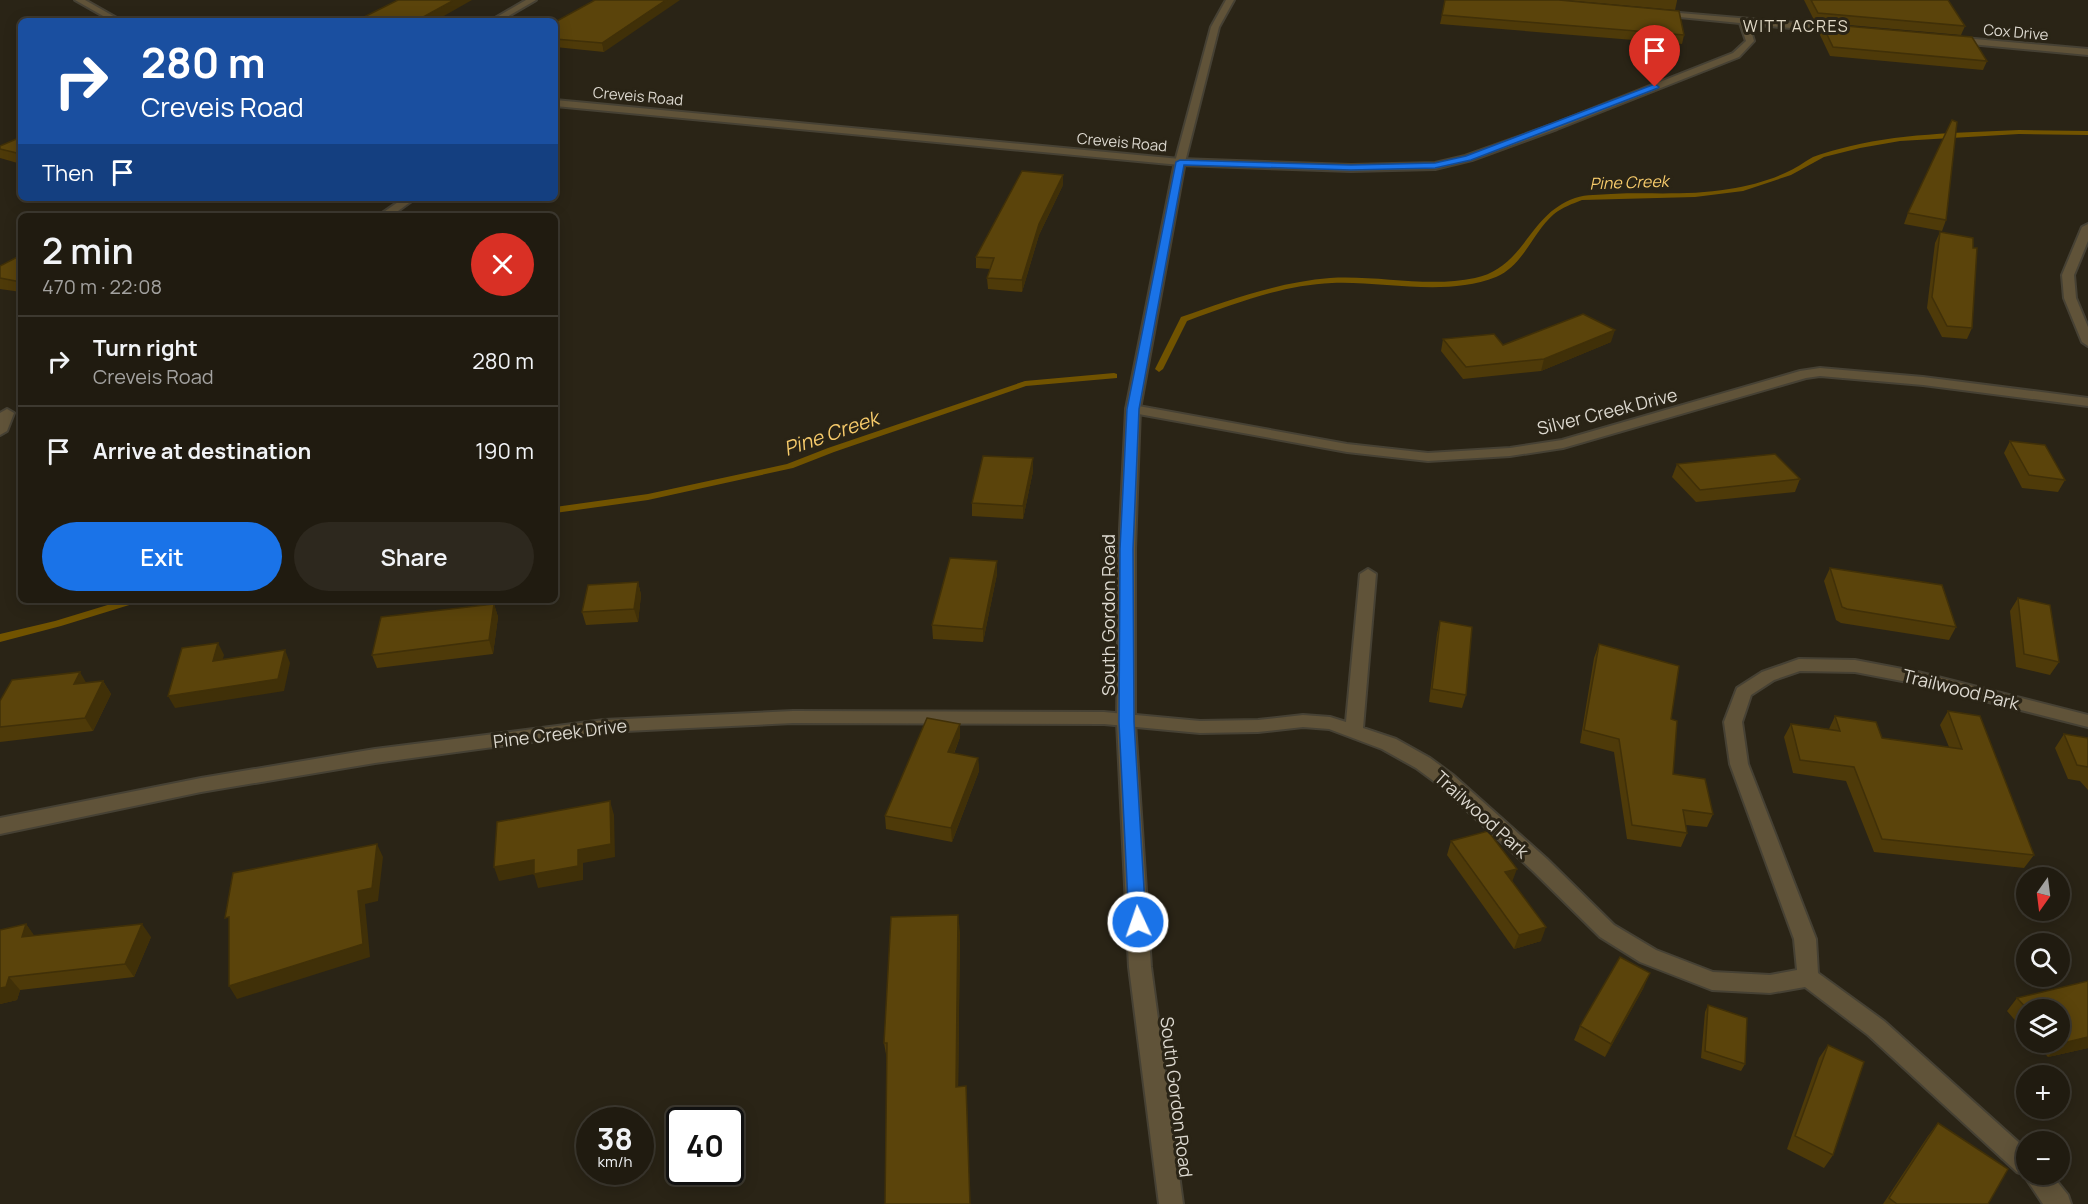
<!DOCTYPE html>
<meta charset="utf-8">
<style>
body{margin:0;font-family:Manrope,sans-serif;background:#2d281e;color:#f1f3f6;height:100vh;display:flex;flex-direction:column;font-size:22px;white-space:nowrap}
*{box-sizing:border-box;margin:0}
p{font-size:20px;color:#a2a19f}
.icon{flex:none;width:33px;height:33px;fill:none;stroke:currentColor;stroke-width:2;stroke-linecap:round;stroke-linejoin:round}
.map{position:relative;flex:1;overflow:hidden}
.details{position:absolute;left:18px;top:213px;width:540px;height:390px;display:flex;flex-direction:column;background:#201b10;border-radius:9px;box-shadow:0 3px 15px #0003,0 0 0 2px #3d3930}
.details>*{flex:none}
.top-card{position:absolute;left:18px;top:18px;width:540px;height:183px;border-radius:9px;box-shadow:0 3px 15px #0003,0 0 0 2px #3d3930;background:#1a4fa0;color:#fff;overflow:hidden}
.needle{width:39px;rotate:194deg}
.fabs{position:absolute;left:2016px;top:867px;display:grid;gap:12px}
.fabs a{display:grid;place-items:center;width:54px;height:54px;border-radius:50%;background:#201b10;box-shadow:0 3px 15px #0003,0 0 0 2px #3d3930;font-size:30px}
.speed{position:absolute;left:576px;top:1107px;display:flex;gap:12px;font-size:30px;font-weight:700;text-align:center}
.speed>*{display:grid;place-content:center;width:78px;height:78px;border-radius:50%;background:#201b10;box-shadow:0 3px 15px #0003,0 0 0 2px #3d3930;line-height:1}
.speed small{font-size:15px;font-weight:400}
.speed .limit{border:3px solid #111;border-radius:9px;background:#fff;color:#111}
.pin{position:absolute;display:grid;place-items:center;width:51px;height:51px;color:#fff;margin:-62px -26px;border-radius:50% 50% 50% 0;rotate:-45deg;box-shadow:0 0 6px #0007}
.pin .icon{rotate:45deg}
.me{position:absolute;width:66px;margin:-33px;rotate:357deg;stroke-linejoin:round;filter:drop-shadow(0 0 4px #0008)}
.turn{display:flex;align-items:center;gap:21px;height:126px;padding:0 24px;font-size:27px}
.turn .icon{width:78px;height:78px;stroke-width:2.5}
.turn b{display:block;font-size:42px;line-height:51px}
.then{display:flex;align-items:center;height:57px;padding:0 24px;background:#0003;gap:12px;font-size:22px}
.round{display:grid;place-items:center;flex:none;width:63px;height:63px;border-radius:32px;background:#2d281e}
.headline{display:flex;align-items:center;justify-content:space-between;height:102px;padding:0 24px}
h1{font-size:36px;font-weight:600;line-height:45px}
.action{display:flex;gap:12px;margin-top:auto;padding:12px 24px}
.action a{flex:1;height:69px;border-radius:36px;background:#1a73e8;color:#fff;font-size:24px;font-weight:600;line-height:69px;text-align:center}
.action a+a{background:#2d281e;color:#f1f3f6}
ul{padding:0;list-style:none}
li{display:flex;align-items:center;gap:18px;height:90px;padding:0 24px;border-top:2px solid #3d3930}
li div{flex:1}
li b{display:block;font-size:22px}
li em{font-style:normal}
.map>svg:first-child{display:block}
.lines{fill:none;stroke-linecap:round;stroke-linejoin:round}
.stream{fill:#715300;fill-rule:evenodd}
.minor-casing{stroke:#464134;stroke-width:4}
.tertiary-casing{stroke:#464134;stroke-width:4}
.minor{fill:#605339;fill-rule:evenodd}
.tertiary{fill:#605339;fill-rule:evenodd}
.wall{fill:#4e3a09}
.shaded-wall{fill:#403008}
.building{fill:#5b440b;stroke:#403008;stroke-width:1.5}
.route{fill:#1a73e8;stroke:#114b97;stroke-width:1.5}
.labels{text-anchor:middle;dominant-baseline:central;stroke-width:6;stroke-linejoin:round;paint-order:stroke}
.far-street-label{font-size:15px;fill:#dcd8cf;stroke:#2a2416}
.far-neighbourhood-label{font-size:16px;letter-spacing:1.5px;fill:#e1d9c7;stroke:#2a2416}
.far-water-label{font-size:16px;font-style:italic;fill:#f7cb6b;stroke:#2a2416}
.street-label{font-size:18px;fill:#dcd8cf;stroke:#2a2416}
.water-label{font-size:20px;font-style:italic;fill:#f7cb6b;stroke:#2a2416}
</style>
<div class="map">
<svg width="2088" height="1204" viewBox="0 0 2088 1204">
<rect width="100%" height="100%" fill="#2a2416"/>
<g class="lines">
<g class="stream">
<path d="M2019,130L2088,131V135L2019,134L1900,141L1860,148L1824,157L1791,175L1743,191L1695,197L1582,200C1572,204 1563,207 1554,214C1532,233 1524,265 1496,277C1445,297 1385,281 1332,283C1282,285 1234,304 1187,321L1163,369L1159,372L1155,369L1181,317C1229,300 1279,282 1330,278C1378,275 1428,288 1475,278C1526,267 1527,215 1575,198C1587,194 1599,195 1611,194C1650,192 1690,196 1729,189C1748,186 1768,181 1785,173C1795,169 1804,162 1813,157C1821,154 1830,151 1839,149C1897,133 1959,133 2019,130Z"/>
<polygon points="1114,373 1117,374 1117,378 1026,386 834,452 793,468 648,500 555,513 555,507 648,494 787,464 828,448 1025,381"/>
<polygon points="124,600 140,600 139,602 61,626 0,642 0,634 55,621"/>
</g>
<defs>
<g id="minor">
<polygon points="75,0 85,0 122,21 112,21"/>
<polygon points="526,0 536,0 500,21 490,21"/>
<polygon points="1656,11 1843,27 1847,30 1843,33 1749,24 1754,41 1739,57 1557,129 1472,160 1435,169 1351,171 1180,165 555,106 555,100 1180,159 1351,165 1435,163 1465,156 1551,125 1733,53 1746,41 1740,23 1659,15 1655,13"/>
<polygon points="1952,37 2088,49 2088,55 1949,42 1949,38"/>
<polygon points="404,198 416,198 391,216 378,216"/>
<polygon points="2088,224 2088,241 2074,275 2076,298 2088,327 2088,346 2082,342 2064,298 2062,275 2082,227"/>
<polygon points="1820,368 1923,377 2088,398 2088,406 1923,385 1820,376 1806,378 1563,448 1510,456 1428,461 1347,452 1133,413 1126,409 1133,405 1347,444 1428,453 1510,448 1562,440 1800,371"/>
<polygon points="7,409 14,413 7,431 0,435 0,413"/>
<polygon points="1368,569 1376,574 1363,728 1396,739 1430,758 1453,775 1547,859 1614,925 1656,950 1713,972 1770,975 1797,970 1794,939 1730,764 1724,722 1737,688 1762,672 1799,659 1855,660 1918,672 2088,715 2088,727 1918,684 1855,672 1800,671 1774,680 1751,695 1742,722 1748,764 1816,939 1818,973 1884,1021 2026,1149 2026,1174 2051,1174 2068,1195 2071,1204 2043,1204 2023,1174 2017,1172 1868,1035 1805,987 1770,993 1712,990 1640,962 1600,937 1533,871 1439,785 1416,768 1382,749 1329,729 1303,727 1258,732 1200,733 1104,724 793,723 604,732 375,763 201,792 0,834 0,818 201,778 375,749 604,720 793,711 1104,712 1200,721 1258,720 1303,715 1330,717 1346,722 1360,574"/>
</g>
<polygon id="tertiary" points="1226,0 1234,0 1219,27 1185,162 1140,409 1135,549 1135,722 1151,967 1183,1204 1159,1204 1129,967 1117,722 1119,549 1126,409 1175,162 1211,27"/>
</defs>
<use href="#minor" class="minor-casing"/>
<use href="#tertiary" class="tertiary-casing"/>
<use href="#minor" class="minor"/>
<use href="#tertiary" class="tertiary"/>
</g>
<g class="wall">
<polygon points="595,0 604,52 555,47 555,22"/>
<polygon points="1564,0 1677,0 1677,1 1675,10"/>
<polygon points="1804,0 1948,0 1965,26 1961,35 1815,22"/>
<polygon points="1442,15 1684,35 1682,44 1440,24"/>
<polygon points="1822,24 1987,61 1983,70 1830,56 1819,33"/>
<polygon points="21,137 21,164 0,158 0,146"/>
<polygon points="1063,185 1039,235 1022,292 988,289 987,278 990,269 976,268 976,257"/>
<polygon points="1908,213 1946,220 1942,231 1904,224"/>
<polygon points="1940,232 1972,328 1967,339 1942,337 1927,308 1935,243"/>
<polygon points="21,255 21,292 0,289 0,266"/>
<polygon points="1443,339 1503,345 1611,342 1541,371 1463,379 1441,351"/>
<polygon points="2010,441 2065,480 2058,492 2022,488 2004,453"/>
<polygon points="1677,464 1800,479 1795,492 1696,502 1672,477"/>
<polygon points="1033,471 1023,519 972,516 972,503"/>
<polygon points="997,561 997,574 983,642 933,639 932,625"/>
<polygon points="1830,568 1956,627 1949,640 1841,623 1836,620 1824,581"/>
<polygon points="638,582 641,595 638,622 586,625 582,612"/>
<polygon points="2018,598 2059,662 2050,675 2016,667 2010,611"/>
<polygon points="494,604 498,617 493,654 377,668 372,655"/>
<polygon points="1440,621 1466,695 1462,708 1429,702 1437,634"/>
<polygon points="1599,644 1671,719 1673,774 1713,814 1707,827 1686,825 1687,833 1681,847 1627,839 1614,752 1580,743 1594,658"/>
<polygon points="103,681 111,694 93,731 0,742 0,701 86,683"/>
<polygon points="1948,711 2034,855 2024,868 1874,852 1846,781 1793,773 1784,737 1791,724 1829,729 1835,716 1882,738 1949,747 1940,725"/>
<polygon points="2064,734 2088,738 2088,790 2080,781 2068,779 2055,748"/>
<polygon points="960,737 954,754 978,758 979,771 952,842 886,829 885,816"/>
<polygon points="1451,841 1541,941 1514,949 1447,855"/>
<polygon points="26,924 34,936 151,937 134,977 20,990 17,1000 0,1004"/>
<polygon points="960,932 958,1087 966,1086 967,1103 887,1060 884,1043"/>
<polygon points="2088,981 2088,1048 2048,1057 2034,1042 2060,1042 2060,1010 2026,1010 2026,1033 2007,1011 2017,998"/>
<polygon points="1644,987 1605,1057 1574,1040 1580,1026"/>
<polygon points="1708,1005 1745,1064 1741,1071 1701,1058 1705,1012"/>
<polygon points="1828,1045 1833,1155 1824,1168 1787,1149 1819,1058"/>
<polygon points="1938,1123 1988,1204 1883,1204 1928,1136"/>
</g>
<g class="shaded-wall">
<polygon points="454,0 472,0 435,21 416,21"/>
<polygon points="666,0 680,0 604,52 602,43"/>
<polygon points="1063,175 1063,185 1039,235 1022,292 1022,280 1039,224"/>
<polygon points="1615,330 1611,342 1541,371 1544,359"/>
<polygon points="1033,458 1033,471 1023,519 1023,506"/>
<polygon points="997,561 997,574 983,642 983,629"/>
<polygon points="638,582 641,595 638,622 634,609"/>
<polygon points="494,604 498,617 493,654 489,640"/>
<polygon points="218,643 224,655 219,673 213,661"/>
<polygon points="285,650 290,663 284,691 175,708 168,696"/>
<polygon points="80,672 88,686 74,684"/>
<polygon points="103,681 111,694 93,731 85,718"/>
<polygon points="960,724 960,737 949,766 948,752"/>
<polygon points="978,758 979,771 952,842 951,828"/>
<polygon points="610,801 614,815 615,857 583,863 583,880 538,888 534,874 578,850"/>
<polygon points="377,844 383,857 378,901 365,904 370,957 237,999 229,986"/>
<polygon points="534,860 539,873 499,881 494,867"/>
<polygon points="1517,869 1512,882 1505,872"/>
<polygon points="958,915 960,932 958,1104 956,1087"/>
<polygon points="26,924 36,938 22,937"/>
<polygon points="142,924 151,937 134,977 125,964"/>
<polygon points="1546,927 1541,941 1514,949 1519,935"/>
<polygon points="1650,973 1644,987 1605,1057 1611,1044"/>
<polygon points="9,977 20,990 17,1000 0,1004 0,988"/>
<polygon points="2088,1037 2088,1048 2048,1057 2059,1044"/>
<polygon points="966,1086 967,1103 970,1204"/>
</g>
<g class="building">
<polygon points="398,0 454,0 416,21 356,21"/>
<polygon points="595,0 666,0 602,43 555,39 555,22"/>
<polygon points="1445,0 1559,0 1679,11 1684,35 1442,15"/>
<polygon points="1811,0 1948,0 1965,26 1818,13"/>
<polygon points="1822,24 1972,37 1987,61 1833,47"/>
<polygon points="1952,120 1957,122 1946,220 1908,213"/>
<polygon points="21,137 21,154 0,149 0,146"/>
<polygon points="1022,171 1063,175 1039,224 1022,280 987,278 994,258 976,257"/>
<polygon points="1940,232 1973,238 1973,248 1977,248 1972,328 1947,326 1932,297"/>
<polygon points="21,255 21,282 0,278 0,266"/>
<polygon points="1583,314 1615,330 1544,359 1466,367 1443,339 1494,334 1503,345"/>
<polygon points="2010,441 2045,445 2065,480 2029,475"/>
<polygon points="1775,454 1800,479 1700,490 1677,464"/>
<polygon points="983,456 1033,458 1023,506 972,503"/>
<polygon points="950,558 997,561 983,629 932,625"/>
<polygon points="1830,568 1942,585 1956,627 1847,609 1842,607"/>
<polygon points="638,582 634,609 582,612 588,585"/>
<polygon points="2018,598 2050,605 2059,662 2024,654"/>
<polygon points="494,604 489,640 372,655 381,617"/>
<polygon points="1440,621 1472,627 1466,695 1432,689"/>
<polygon points="218,643 213,661 285,650 278,679 168,696 182,648"/>
<polygon points="1599,644 1679,666 1671,719 1677,721 1673,774 1705,779 1713,814 1683,810 1687,833 1632,825 1619,739 1584,730"/>
<polygon points="80,672 74,684 103,681 85,718 0,727 0,701 12,680"/>
<polygon points="1948,711 1980,716 2034,855 1882,839 1854,767 1800,760 1791,724 1840,731 1835,716 1876,722 1882,738 1962,749"/>
<polygon points="927,718 960,724 948,752 978,758 951,828 885,816"/>
<polygon points="2064,734 2088,738 2088,767 2077,765"/>
<polygon points="610,801 611,844 578,850 578,866 534,874 534,860 494,867 497,822"/>
<polygon points="1488,831 1517,869 1505,872 1546,927 1519,935 1451,841"/>
<polygon points="377,844 372,888 358,891 363,944 229,986 229,917 225,918 233,873"/>
<polygon points="958,915 956,1087 966,1086 970,1204 885,1204 887,1043 884,1043 891,917"/>
<polygon points="26,924 22,937 142,924 125,964 9,977 6,987 0,988 0,930"/>
<polygon points="1620,957 1650,973 1611,1044 1580,1026"/>
<polygon points="2088,981 2088,1037 2059,1044 2057,1042 2060,1042 2060,1010 2028,1010 2017,998"/>
<polygon points="1708,1005 1747,1018 1745,1064 1705,1051"/>
<polygon points="1828,1045 1864,1062 1833,1155 1795,1136"/>
<polygon points="1938,1123 2008,1169 1988,1204 1897,1204 1889,1198"/>
</g>
<polygon class="route" points="1655,84 1659,87 1658,88 1471,160 1435,168 1351,170 1184,165 1139,409 1133,549 1134,722 1146,922 1144,927 1138,929 1132,927 1129,922 1119,722 1120,549 1127,409 1176,162 1180,160 1351,165 1435,163 1466,156"/>
<g class="labels">
<g class="far-street-label">
<text transform="translate(2016 32) rotate(5)">Cox Drive</text>
<text transform="translate(638 96) rotate(5)">Creveis Road</text>
<text transform="translate(1122 142) rotate(5)">Creveis Road</text>
</g>
<g class="far-neighbourhood-label">
<text x="1796" y="26">WITT ACRES</text>
</g>
<g class="far-water-label">
<text transform="translate(1629 182) rotate(-2)">Pine Creek</text>
</g>
<g class="street-label">
<text transform="translate(1607 411) rotate(-14)">Silver Creek Drive</text>
<text transform="translate(1108 615) rotate(-90)">South Gordon Road</text>
<text transform="translate(1961 689) rotate(14)">Trailwood Park</text>
<text transform="translate(560 733) rotate(-7)">Pine Creek Drive</text>
<text transform="translate(1482 814) rotate(42)">Trailwood Park</text>
<text transform="translate(1177 1097) rotate(83)">South Gordon Road</text>
</g>
<g class="water-label">
<text transform="translate(831 433) rotate(-19)">Pine Creek</text>
</g>
</g>
</svg>
<div class="fabs">
<a><svg class="needle" viewBox="-14 -14 28 28"><path d="M0-13l5 13h-10z" fill="#e53935"/><path d="M0 13l5-13h-10z" fill="#a2a19f"/></svg></a>
<a><svg class="icon" aria-label="search" viewBox="0 0 24 24"><circle cx="10" cy="10" r="6"/><path d="M15 15l6 6"/></svg></a>
<a><svg class="icon" aria-label="layers" viewBox="0 0 24 24"><path d="M12 4l9 5-9 5-9-5zM3 14l9 5 9-5"/></svg></a>
<a>+</a>
<a>−</a>
</div>
<div class="speed"><div>38<small>km/h</small></div><div class="limit">40</div></div>
<div class="pin" style="left:1655px;top:87px;background:#d93025"><svg class="icon" aria-label="arrive" viewBox="0 0 24 24"><path d="M6 21V4h12l-3 4 3 4H6"/></svg></div>
<svg class="me" style="left:1138px;top:922px" viewBox="-20 -20 40 40"><circle r="17" fill="#1a73e8" stroke="#fff" stroke-width="3"/><path d="M0-11L8 9 0 5-8 9z" fill="#fff"/></svg>
<div class="top-card">
<div class="turn"><svg class="icon" aria-label="right" viewBox="0 0 24 24"><path d="M7 20v-9h11M14 6l5 5-5 5"/></svg><div><b>280 m</b>Creveis Road</div></div>
<div class="then">Then<svg class="icon" aria-label="arrive" viewBox="0 0 24 24"><path d="M6 21V4h12l-3 4 3 4H6"/></svg></div>
</div>
<section class="details">
<div class="headline"><div><h1>2 min</h1><p>470 m · 22:08</p></div><a class="round" style="background:#d93025;color:#fff"><svg class="icon" aria-label="close" viewBox="0 0 24 24"><path d="M6 6l12 12M18 6L6 18"/></svg></a></div>
<ul>
<li><svg class="icon" aria-label="right" viewBox="0 0 24 24"><path d="M7 20v-9h11M14 6l5 5-5 5"/></svg><div><b>Turn right</b><p>Creveis Road</p></div><em>280 m</em></li>
<li><svg class="icon" aria-label="arrive" viewBox="0 0 24 24"><path d="M6 21V4h12l-3 4 3 4H6"/></svg><div><b>Arrive at destination</b></div><em>190 m</em></li>
</ul>
<div class="action"><a>Exit</a><a>Share</a></div>
</section>
</div>
